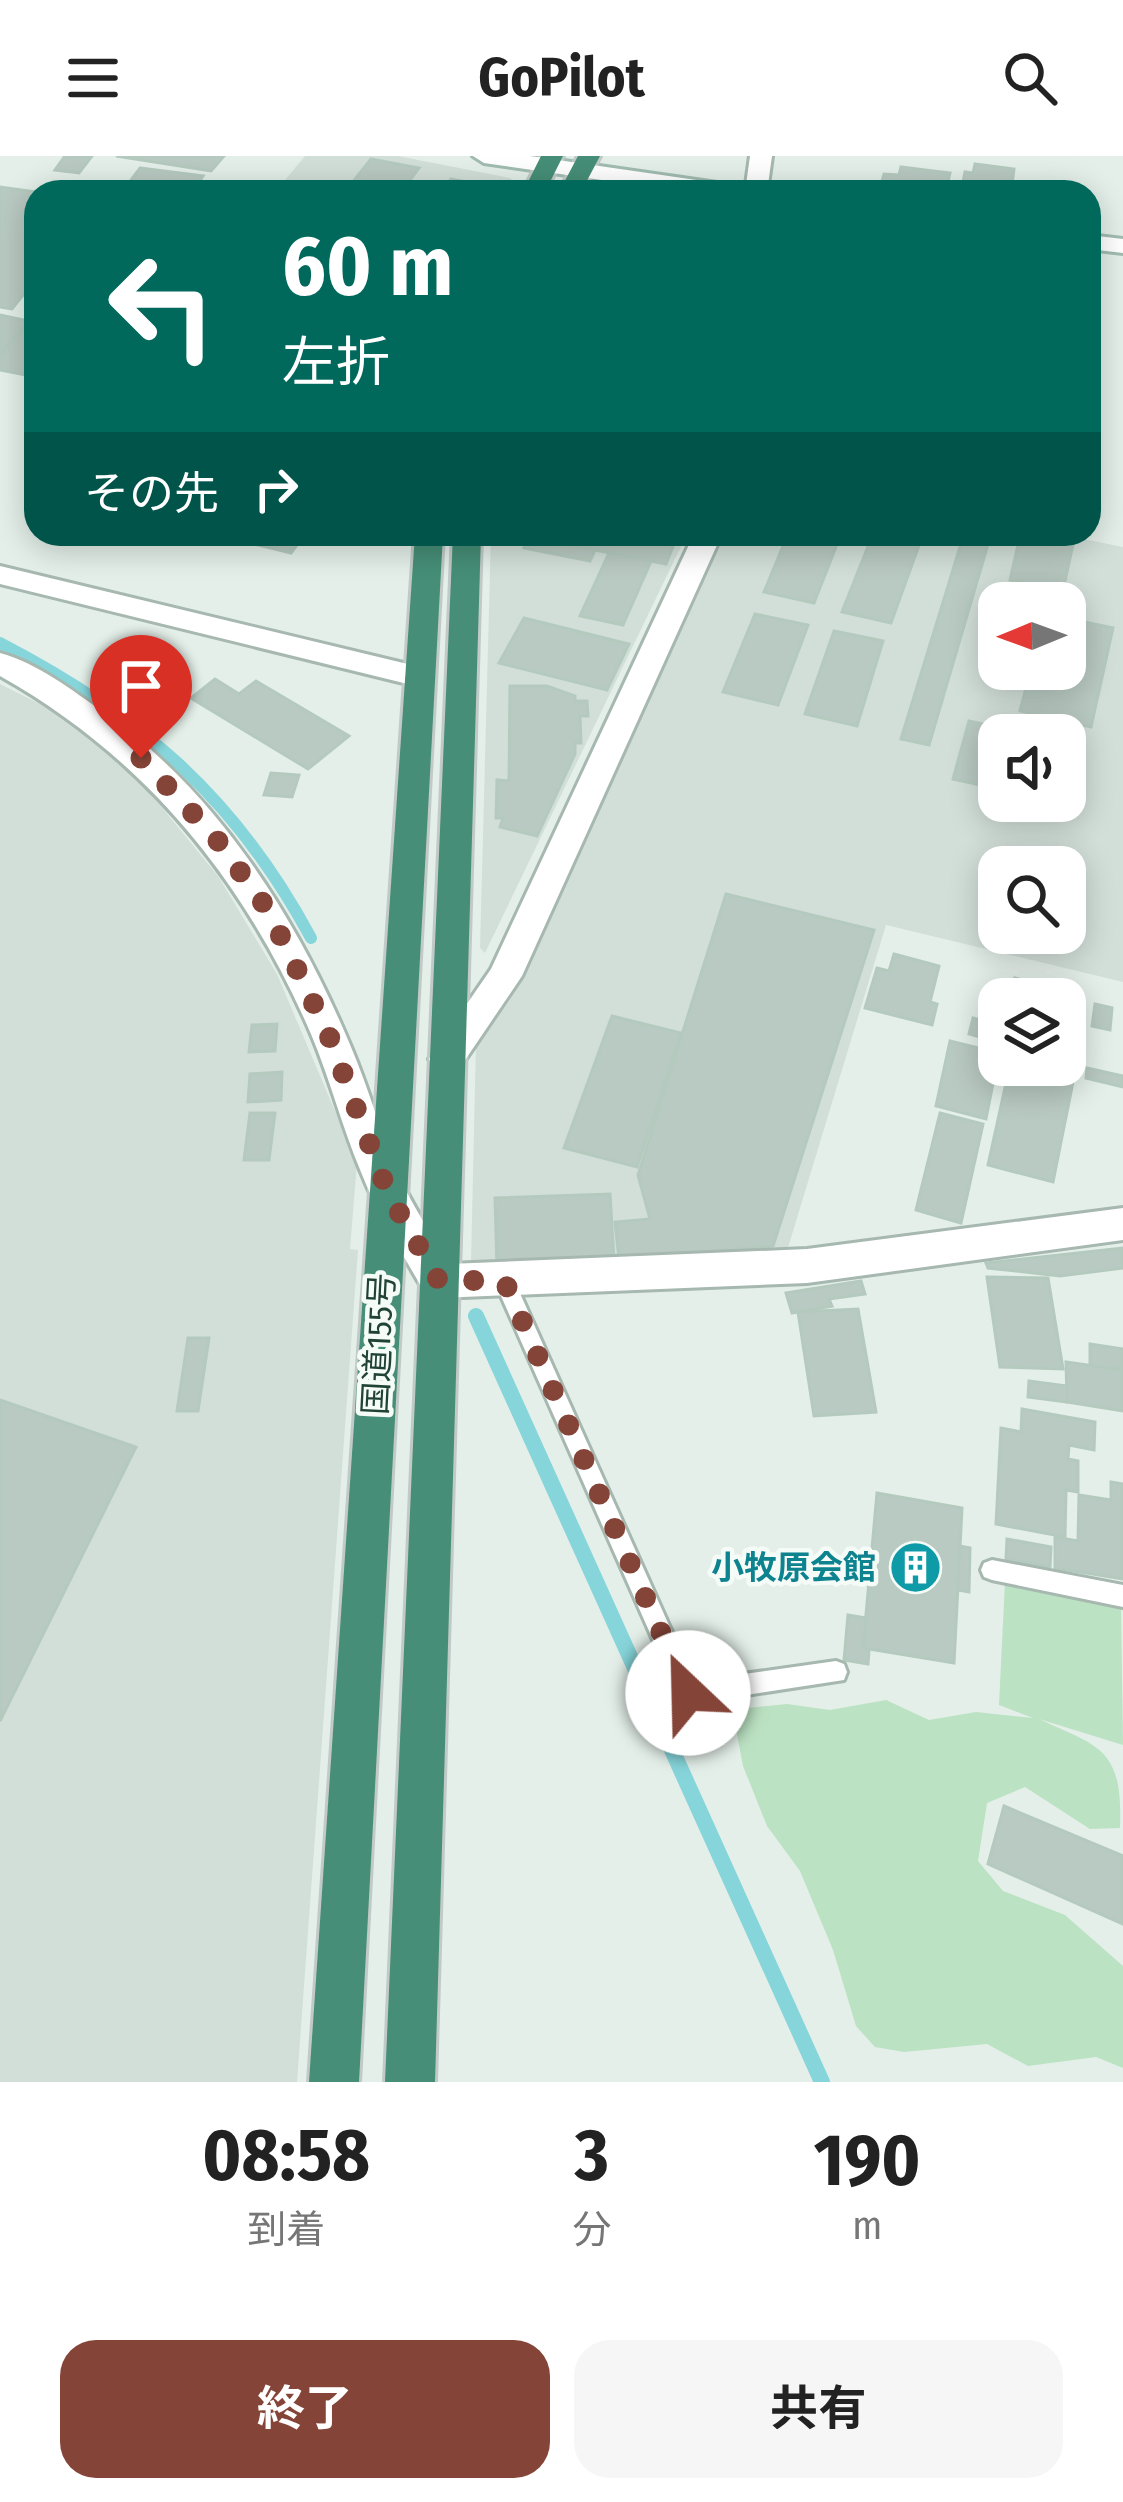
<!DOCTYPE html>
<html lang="ja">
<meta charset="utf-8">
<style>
body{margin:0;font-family:"Fira Sans Condensed","Noto Sans JP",sans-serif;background:#f6f6f6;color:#222;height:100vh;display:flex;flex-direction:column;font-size:45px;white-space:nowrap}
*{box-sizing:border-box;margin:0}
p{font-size:39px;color:#767676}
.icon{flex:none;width:66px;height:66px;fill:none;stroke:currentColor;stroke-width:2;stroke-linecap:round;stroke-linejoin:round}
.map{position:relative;height:1926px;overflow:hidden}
.side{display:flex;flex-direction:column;background:#fff;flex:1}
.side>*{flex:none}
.top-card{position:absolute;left:24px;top:24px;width:1077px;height:366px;border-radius:36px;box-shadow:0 6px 30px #0003;background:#00695c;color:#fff;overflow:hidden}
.needle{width:78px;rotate:269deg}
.tools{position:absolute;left:978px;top:426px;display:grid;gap:24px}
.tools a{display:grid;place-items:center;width:108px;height:108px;border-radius:24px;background:#fff;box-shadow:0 6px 30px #0003;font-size:60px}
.pin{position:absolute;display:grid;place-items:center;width:102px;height:102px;color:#fff;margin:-123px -51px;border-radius:50% 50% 50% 0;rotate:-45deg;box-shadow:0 0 12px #0007}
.pin .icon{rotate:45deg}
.me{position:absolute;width:132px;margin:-66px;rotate:336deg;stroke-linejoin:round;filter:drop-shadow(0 0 9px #0008)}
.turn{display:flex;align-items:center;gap:42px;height:252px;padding:0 60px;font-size:54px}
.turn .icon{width:156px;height:156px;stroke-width:2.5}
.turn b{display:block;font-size:84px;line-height:102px}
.then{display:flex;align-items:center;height:114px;padding:0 60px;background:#0003;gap:24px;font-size:45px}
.eta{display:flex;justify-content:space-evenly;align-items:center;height:204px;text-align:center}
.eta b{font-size:72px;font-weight:700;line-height:84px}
.primary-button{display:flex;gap:24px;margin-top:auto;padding:24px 60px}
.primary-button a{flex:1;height:138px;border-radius:36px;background:#854438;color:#fff;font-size:48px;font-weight:700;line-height:138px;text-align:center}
.primary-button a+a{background:#f6f6f6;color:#222}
header{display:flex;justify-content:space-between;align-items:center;height:156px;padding:0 60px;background:#fff;font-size:54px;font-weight:700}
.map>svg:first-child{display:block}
.built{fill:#d2dfd8;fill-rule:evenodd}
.green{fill:#bbe2c2}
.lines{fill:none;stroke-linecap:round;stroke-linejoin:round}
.stream-far1{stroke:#86d5da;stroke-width:12}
.stream{stroke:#86d5da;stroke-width:16}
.building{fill:#b9cac2;stroke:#b5cabf;stroke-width:3}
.service-casing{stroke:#a6b8b0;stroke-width:6}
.minor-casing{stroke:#a6b8b0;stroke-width:6}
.tertiary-casing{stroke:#a6b8b0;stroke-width:6}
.secondary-casing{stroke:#a1bcb0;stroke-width:6}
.trunk-casing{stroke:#c1cac7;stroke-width:6}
.service{fill:#fff;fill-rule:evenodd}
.minor{fill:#fff;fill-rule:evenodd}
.tertiary{fill:#fff;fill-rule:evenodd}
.secondary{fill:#fff;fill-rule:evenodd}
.trunk{fill:#468e77;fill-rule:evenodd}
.route{stroke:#854438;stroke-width:21;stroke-dasharray:0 37.8}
.labels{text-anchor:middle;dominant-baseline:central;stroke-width:9;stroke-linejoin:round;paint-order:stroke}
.street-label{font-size:33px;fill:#214337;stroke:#f5fbf7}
.culture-label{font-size:33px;font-weight:bold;fill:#0d838f;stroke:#f5fbf7;text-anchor:end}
</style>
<header><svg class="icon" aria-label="menu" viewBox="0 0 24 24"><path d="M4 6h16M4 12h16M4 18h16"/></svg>GoPilot<svg class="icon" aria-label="search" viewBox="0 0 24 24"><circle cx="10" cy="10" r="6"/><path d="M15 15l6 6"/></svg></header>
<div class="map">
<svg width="1123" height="1926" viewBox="0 0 1123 1926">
<rect width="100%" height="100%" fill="#e4efe9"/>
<g class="built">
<polygon points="305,0 398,0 510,22 520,31 517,36 275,36"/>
<polygon points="491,378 687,378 485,797 480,792"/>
<path d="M718,378H1059L1123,391V826L886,769L787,1095L488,1119L471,1106L476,885ZM999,447H1065V513H999ZM999,579H1065V645H999ZM999,711H1065V777H999Z"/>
<polygon points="0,528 64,560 146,632 218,720 277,818 357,1007 350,1093 358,1094 297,1926 0,1926"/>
</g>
<path class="green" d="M1005,1425L1121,1451L1123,1589L1039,1563C1100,1591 1123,1592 1120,1672L1090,1673L1025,1631L987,1647L978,1705L1003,1735L1065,1759L1123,1810V1912L1096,1901L1028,1910L987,1888L904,1896L875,1891L856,1870L833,1794L800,1715L767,1670L743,1610L736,1573L748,1552L787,1548L830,1554L886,1544L929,1564L976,1556L1033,1562L999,1549Z"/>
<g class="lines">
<path class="stream-far1" d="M0,487C141,560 235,641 311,782"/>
<polyline class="stream" points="476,1160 822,1926"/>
</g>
<g class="building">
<polygon points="65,0 92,0 79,17 55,14"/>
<polygon points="116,0 224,0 211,15"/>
<polygon points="371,3 419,12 401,36 345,36"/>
<polygon points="975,8 1014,13 1012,28 1001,27 1000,36 961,36 965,16 973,17"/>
<polygon points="901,11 950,17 947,29 928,26 926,36 879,36 884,18 899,19"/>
<polygon points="140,12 203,20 195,32 131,24"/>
<polygon points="451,23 487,30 482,36 441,36"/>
<polygon points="0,31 36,36 36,123 12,153 0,151"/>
<polygon points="0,159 28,165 0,197"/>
<polygon points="27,169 36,170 36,221 0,214 0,200"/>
<polygon points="213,378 305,378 291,397"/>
<polygon points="514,378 678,378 666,408"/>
<polygon points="788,378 841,378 814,447 764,436"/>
<polygon points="873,378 923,378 891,467 842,456"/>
<polygon points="964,378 991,378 929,589 901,583"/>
<polygon points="1013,378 1074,384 1063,434 1010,424 1018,389 1011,387"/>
<polygon points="530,381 595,394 590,405 524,392"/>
<polygon points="609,397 651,405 623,469 580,460"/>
<polygon points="755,458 808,469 778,549 723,536"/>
<polygon points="524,462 629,488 607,534 499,507"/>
<polygon points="1065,462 1113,472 1091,571 1020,555 1031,513 1065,513"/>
<polygon points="834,475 883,485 857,570 805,558"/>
<polygon points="215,523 239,538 256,525 349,580 308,613 191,542"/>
<polygon points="510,530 547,530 575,540 575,545 587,545 588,560 580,560 581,587 575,587 575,598 537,680 500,671 503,662 496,662 497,624 509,625"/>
<polygon points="969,565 1031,579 999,579 999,633 953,623"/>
<polygon points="271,617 299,619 292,641 264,639"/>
<polygon points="726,738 874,774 773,1090 619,1103 615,1066 650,1063 638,1019"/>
<polygon points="894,798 939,810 930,846 937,848 932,869 865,852 877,812 889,815"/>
<polygon points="1015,822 1074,837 1069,864 1065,843 1011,843"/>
<polygon points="1095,848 1112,852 1110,874 1092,870"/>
<polygon points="612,860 681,877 637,1011 564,992"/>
<polygon points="973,862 998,869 994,885 969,878"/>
<polygon points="277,868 275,895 249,896 252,869"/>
<polygon points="950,885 999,897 986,963 936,950"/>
<polygon points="1010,909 1074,921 1053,1026 988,1009"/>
<polygon points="1087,912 1123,920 1123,931 1086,922"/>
<polygon points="282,916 281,944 248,946 250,918"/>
<polygon points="250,957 275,957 269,1004 244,1004"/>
<polygon points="940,957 983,968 961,1067 916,1054"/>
<polygon points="610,1038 614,1105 497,1112 495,1042"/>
<polygon points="1122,1092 1123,1112 1060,1120 988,1112 986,1107"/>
<polygon points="987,1121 1048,1122 1063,1213 1000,1211"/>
<polygon points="861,1125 865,1138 829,1143 832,1150 792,1157 786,1137"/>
<polygon points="858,1153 876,1256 814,1260 798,1156"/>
<polygon points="188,1182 209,1182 198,1255 177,1255"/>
<polygon points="1090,1188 1123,1193 1123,1214 1090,1210"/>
<polygon points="1066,1206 1123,1214 1123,1255 1067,1246"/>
<polygon points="1029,1225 1067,1230 1067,1246 1028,1241"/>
<polygon points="0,1244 136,1291 0,1565"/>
<polygon points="1022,1253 1095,1266 1094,1294 1069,1289 1068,1303 1078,1305 1078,1336 1066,1334 1065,1381 996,1368 1001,1272 1021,1276"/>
<polygon points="1111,1326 1123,1328 1123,1423 1055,1412 1055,1381 1078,1385 1079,1339 1111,1344"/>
<polygon points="877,1337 962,1352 954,1507 863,1492"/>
<polygon points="1007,1383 1051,1391 1050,1411 1006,1403"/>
<polygon points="960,1390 970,1392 969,1436 958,1434"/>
<polygon points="848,1459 866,1462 863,1492 869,1494 868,1508 844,1504"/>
<polygon points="1004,1650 1123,1700 1123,1768 988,1708"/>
</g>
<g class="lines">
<defs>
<g id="service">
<polygon points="504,1116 511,1118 514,1124 694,1525 836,1505 844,1508 847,1516 844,1524 688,1548 680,1545 494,1124 497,1118"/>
<polygon points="992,1404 1123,1429 1123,1451 992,1424 984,1421 981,1414 984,1407"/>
</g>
<g id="minor">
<polygon points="750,0 772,0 767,36 745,36"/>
<polygon points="694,378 722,378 522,820 459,913 447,917 435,913 429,903 491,813"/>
<path d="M0,497C37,507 72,534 103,556C218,636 298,764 351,891C369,933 381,978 399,1020C413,1051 432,1079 449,1108L807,1093L1123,1052V1084L807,1127L439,1142L425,1137C402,1097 378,1059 361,1016C342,971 330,923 311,878C245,725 146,602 0,520Z"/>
</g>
<polygon id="tertiary" points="0,410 420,511 435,521 420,531 0,428"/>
<g id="secondary">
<polygon points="473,0 530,0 731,29 742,36 685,36 484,7"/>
<polygon points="1089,79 1123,83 1123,97 1089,93"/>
</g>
<g id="trunk">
<polygon points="541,0 563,0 545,36 523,36"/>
<polygon points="578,0 600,0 581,36 559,36"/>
<polygon points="415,378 443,378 359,1926 309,1926"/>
<polygon points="453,378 481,378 435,1926 385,1926"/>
</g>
</defs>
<use href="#service" class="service-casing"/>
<use href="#minor" class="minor-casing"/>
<use href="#tertiary" class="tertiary-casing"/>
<use href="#secondary" class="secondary-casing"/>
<use href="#trunk" class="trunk-casing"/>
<use href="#service" class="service"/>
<use href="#minor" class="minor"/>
<use href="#tertiary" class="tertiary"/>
<use href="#secondary" class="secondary"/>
<use href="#trunk" class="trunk"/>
</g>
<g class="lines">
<polyline class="route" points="141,602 215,681 268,754 328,877 388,1037 439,1125 504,1124 688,1537"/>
</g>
<defs>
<symbol id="building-disc" viewBox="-11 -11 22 22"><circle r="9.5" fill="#0f9aa8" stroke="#f5fbf7"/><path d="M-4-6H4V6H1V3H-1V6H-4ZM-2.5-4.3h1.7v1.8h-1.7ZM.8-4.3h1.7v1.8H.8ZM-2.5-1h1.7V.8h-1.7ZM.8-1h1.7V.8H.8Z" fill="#fff"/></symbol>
</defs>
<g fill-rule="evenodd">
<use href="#building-disc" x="886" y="1382" width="59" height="59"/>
</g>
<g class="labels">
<g class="street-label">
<text transform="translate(379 1188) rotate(-87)">国道155号</text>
</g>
<g class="culture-label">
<text x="876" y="1412">小牧原会館</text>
</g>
</g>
</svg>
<div class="tools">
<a><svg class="needle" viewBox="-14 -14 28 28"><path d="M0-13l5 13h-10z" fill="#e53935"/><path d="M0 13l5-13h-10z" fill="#767676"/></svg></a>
<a><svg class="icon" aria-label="sound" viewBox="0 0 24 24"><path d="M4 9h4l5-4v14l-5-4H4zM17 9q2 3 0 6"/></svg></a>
<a><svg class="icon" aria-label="search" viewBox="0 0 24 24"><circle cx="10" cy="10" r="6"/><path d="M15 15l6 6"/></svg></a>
<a><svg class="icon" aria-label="layers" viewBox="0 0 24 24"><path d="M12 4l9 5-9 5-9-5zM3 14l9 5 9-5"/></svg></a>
</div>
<div class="pin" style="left:141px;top:602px;background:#d93025"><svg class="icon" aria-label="arrive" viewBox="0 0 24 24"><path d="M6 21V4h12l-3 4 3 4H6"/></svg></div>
<svg class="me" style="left:688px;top:1537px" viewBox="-20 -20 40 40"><circle r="19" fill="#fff"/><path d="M0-13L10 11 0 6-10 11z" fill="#854438"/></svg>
<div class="top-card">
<div class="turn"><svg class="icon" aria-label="left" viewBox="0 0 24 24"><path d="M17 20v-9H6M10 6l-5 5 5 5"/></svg><div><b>60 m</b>左折</div></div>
<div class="then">その先<svg class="icon" aria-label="right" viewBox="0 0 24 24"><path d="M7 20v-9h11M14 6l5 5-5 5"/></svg></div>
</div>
</div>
<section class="side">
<div class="eta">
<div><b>08:58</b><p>到着</p></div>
<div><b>3</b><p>分</p></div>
<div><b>190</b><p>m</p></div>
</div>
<div class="primary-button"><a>終了</a><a>共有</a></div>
</section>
